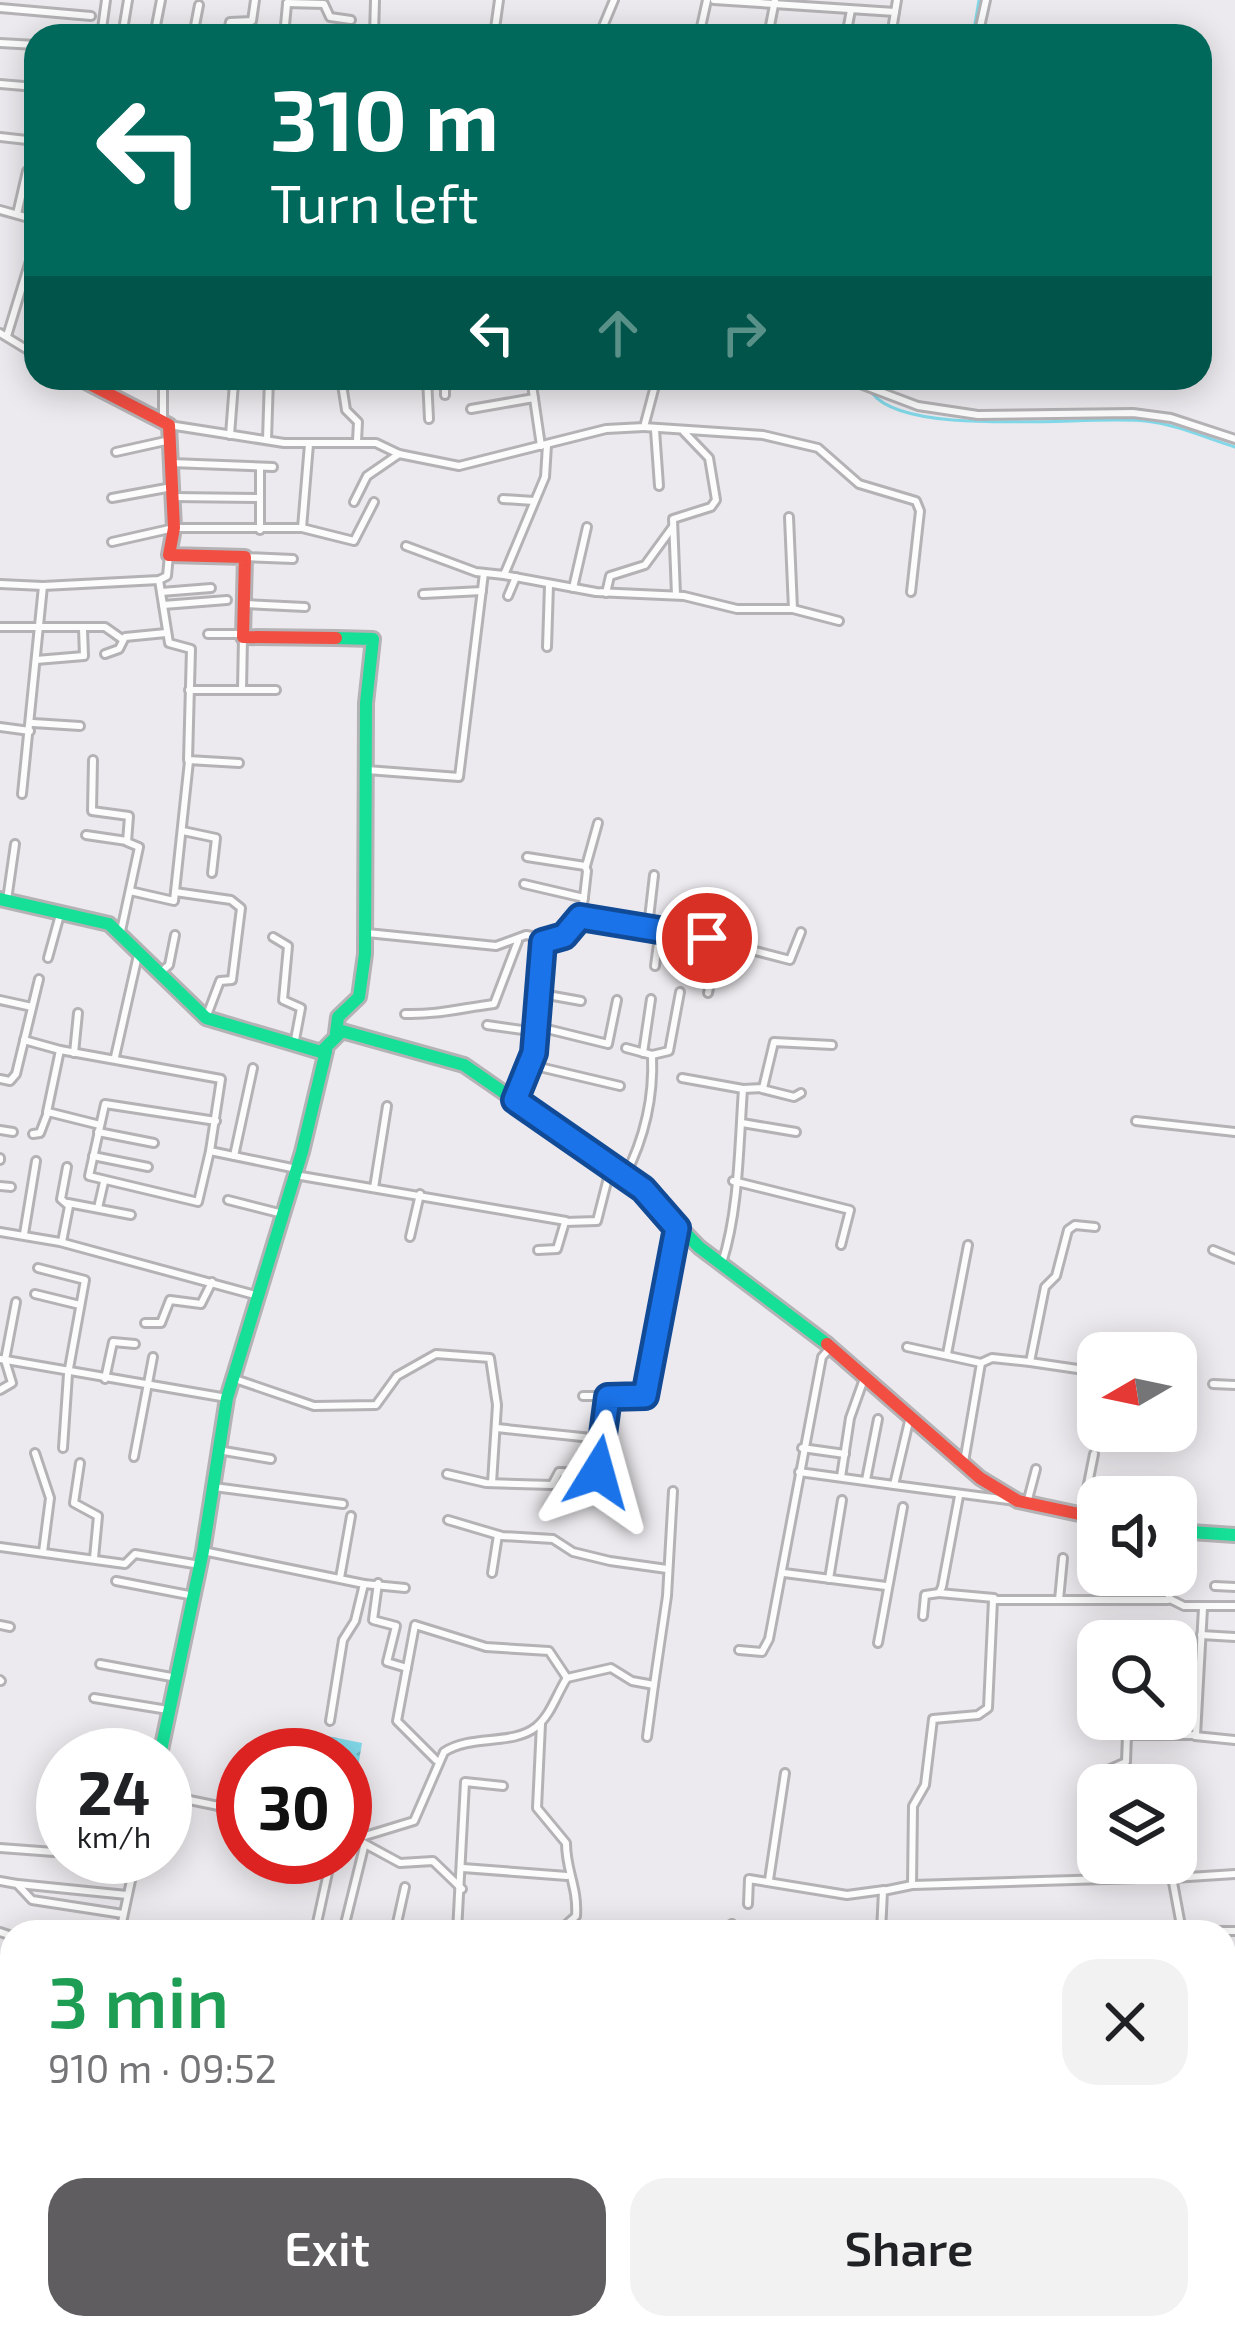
<!DOCTYPE html>
<meta charset="utf-8">
<style>
body{margin:0;font-family:"Exo 2",sans-serif;background:#f2f2f2;color:#202124;height:100vh;display:flex;flex-direction:column;font-size:45px;white-space:nowrap}
*{box-sizing:border-box;margin:0}
p{font-size:39px;color:#757577}
.icon{flex:none;width:66px;height:66px;fill:none;stroke:currentColor;stroke-width:2;stroke-linecap:round;stroke-linejoin:round}
.map{position:relative;flex:1;overflow:hidden}
.details{position:absolute;left:0px;top:1920px;width:1236px;height:420px;display:flex;flex-direction:column;background:#fff;border-radius:36px 36px 0 0;box-shadow:0 6px 30px #0003}
.details>*{flex:none}
.top-card{position:absolute;left:24px;top:24px;width:1188px;height:366px;border-radius:36px;box-shadow:0 6px 30px #0003;background:#00695c;color:#fff;overflow:hidden}
.needle{width:78px;rotate:261deg}
.tools{position:absolute;left:1077px;top:1332px;display:grid;gap:24px}
.tools a{display:grid;place-items:center;width:120px;height:120px;border-radius:24px;background:#fff;box-shadow:0 6px 30px #0003;font-size:60px}
.speed{position:absolute;left:36px;top:1728px;display:flex;gap:24px;font-size:60px;font-weight:700;text-align:center}
.speed>*{display:grid;place-content:center;width:156px;height:156px;border-radius:50%;background:#fff;box-shadow:0 6px 30px #0003;line-height:1}
.speed small{font-size:30px;font-weight:400}
.speed .limit{border:18px solid #d22;background:#fff;color:#111}
.pin{position:absolute;display:grid;place-items:center;width:102px;height:102px;color:#fff;margin:-51px;border:6px solid #fff;border-radius:50%;box-shadow:0 3px 12px #0007}
.me{position:absolute;width:132px;margin:-66px;rotate:8deg;stroke-linejoin:round;filter:drop-shadow(0 0 9px #0008)}
.turn{display:flex;align-items:center;gap:42px;height:252px;padding:0 48px;font-size:54px}
.turn .icon{width:156px;height:156px;stroke-width:2.5}
.turn b{display:block;font-size:84px;line-height:102px}
.lanes{display:flex;align-items:center;height:114px;padding:0 48px;background:#0003;justify-content:center;gap:60px;direction:ltr}
.lanes .off{opacity:.35}
.round{display:grid;place-items:center;flex:none;width:126px;height:126px;border-radius:36px;background:#f2f2f2}
.summary{display:flex;align-items:center;justify-content:space-between;height:204px;padding:0 48px}
h1{font-size:72px;font-weight:600;line-height:90px;color:#1e9e55}
.primary-button{display:flex;gap:24px;margin-top:auto;padding:24px 48px}
.primary-button a{flex:1;height:138px;border-radius:36px;background:#5f5d60;color:#fff;font-size:48px;font-weight:600;line-height:138px;text-align:center}
.primary-button a+a{background:#f2f2f2;color:#202124}
.map>svg:first-child{display:block}
.water{fill:url(#water-ripples)}
.lines{fill:none;stroke-linecap:round;stroke-linejoin:round}
.stream{stroke:#81d8e8;stroke-width:3}
.street-casing{stroke:#b4b2b5;stroke-width:12}
.fast-casing{stroke:#b4b2b5;stroke-width:18}
.jam-casing{stroke:#b4b2b5;stroke-width:18}
.street{stroke:#fcfcfc;stroke-width:6}
.fast{stroke:#16e098;stroke-width:12}
.jam{stroke:#f24e42;stroke-width:12}
.route-casing{stroke:#114b97;stroke-width:30}
.route{stroke:#1a73e8;stroke-width:21}
</style>
<div class="map">
<svg width="1235" height="2340" viewBox="0 0 1235 2340">
<defs>
<pattern id="water-ripples" width="26" height="14" patternUnits="userSpaceOnUse" patternTransform="scale(3)"><rect width="26" height="14" fill="#81d8e8"/><path d="M2 4q2-2 4 0t4 0M15 11q2-2 4 0t4 0" fill="none" stroke="#6fb8c6"/></pattern>
</defs>
<rect width="100%" height="100%" fill="#eceaee"/>
<polygon class="water" points="308,1732 362,1743 350,1817 345,1816 345,1755 295,1755 298,1736"/>
<g class="lines">
<g class="stream">
<polyline points="973,36 979,0"/>
<polyline points="870,378 870,382"/>
<path d="M872,393C907,439 1087,415 1145,421C1175,424 1206,438 1235,447"/>
</g>
<defs>
<g id="street">
<polyline points="714,0 895,12"/>
<polyline points="287,3 324,4 330,17 351,20"/>
<polyline points="0,8 91,16"/>
<polyline points="101,36 106,0"/>
<polyline points="122,36 128,0"/>
<polyline points="154,36 161,0"/>
<polyline points="193,36 199,5"/>
<polyline points="227,36 230,22 252,21 255,0"/>
<polyline points="284,36 287,4"/>
<polyline points="374,36 375,0"/>
<polyline points="494,36 499,0"/>
<polyline points="599,36 614,0"/>
<polyline points="699,36 707,0"/>
<polyline points="768,36 775,0"/>
<polyline points="846,36 851,10"/>
<polyline points="891,36 897,0"/>
<polyline points="978,36 986,0"/>
<polyline points="0,43 36,45"/>
<polyline points="0,84 36,87"/>
<polyline points="0,137 36,141"/>
<polyline points="0,210 36,220"/>
<polyline points="17,214 27,171"/>
<polyline points="0,333 36,355"/>
<polyline points="7,336 36,241"/>
<polyline points="163,378 163,421"/>
<polyline points="341,378 346,410 358,422 357,441"/>
<polyline points="427,378 429,419"/>
<polyline points="531,378 541,446"/>
<polyline points="844,378 918,406 978,415 1133,413 1171,418 1235,439"/>
<polyline points="879,378 880,391"/>
<polyline points="445,395 445,378"/>
<polyline points="471,409 534,398"/>
<polyline points="169,425 284,443 376,443 399,454 459,466 606,429 644,427 657,378"/>
<polyline points="644,427 763,435 818,448 859,484 916,501 920,511 911,592"/>
<polyline points="655,430 659,486"/>
<polyline points="230,435 234,383"/>
<polyline points="267,440 269,378"/>
<polyline points="116,452 170,440"/>
<polyline points="171,463 273,467"/>
<polyline points="260,468 260,530"/>
<polyline points="172,497 260,498"/>
<polyline points="112,498 172,487"/>
<polyline points="503,499 534,501"/>
<polyline points="354,502 367,476 399,454"/>
<polyline points="789,517 793,609"/>
<polyline points="302,528 354,541 374,502"/>
<polyline points="112,542 174,528 302,528 309,444"/>
<polyline points="406,546 476,572 504,575 545,477 547,445"/>
<polyline points="245,557 293,559"/>
<polyline points="504,575 596,592 684,596 737,609 793,609 839,621"/>
<polyline points="159,580 169,643 191,649 188,760 239,763"/>
<polyline points="0,584 43,586"/>
<polyline points="573,588 587,527"/>
<polyline points="161,592 211,588"/>
<polyline points="606,593 610,576 645,565 672,528"/>
<polyline points="423,594 482,591"/>
<polyline points="676,595 673,519 711,507 716,500 709,458 684,432"/>
<polyline points="508,596 516,577"/>
<polyline points="244,604 305,607"/>
<polyline points="163,605 227,600"/>
<polyline points="0,627 105,627 122,639"/>
<polyline points="208,634 243,634"/>
<polyline points="547,647 549,585"/>
<polyline points="105,654 119,649 125,637 166,633"/>
<polyline points="36,660 84,656 83,629"/>
<polyline points="189,690 276,690"/>
<polyline points="242,690 243,637"/>
<polyline points="33,723 80,726"/>
<polyline points="0,727 30,731"/>
<polyline points="93,760 92,811 129,816 127,842 139,847 121,931"/>
<polyline points="367,770 459,777 484,573"/>
<polyline points="22,794 43,586 159,580 167,576 169,555"/>
<polyline points="183,831 216,838 212,873"/>
<polyline points="86,835 127,841"/>
<polyline points="586,866 598,823"/>
<polyline points="524,884 584,898"/>
<polyline points="130,891 174,901 189,761"/>
<polyline points="175,892 231,900 241,908 232,980 220,981 206,1018"/>
<polyline points="7,900 15,844"/>
<polyline points="580,918 682,932 790,960 801,932"/>
<polyline points="648,927 654,875"/>
<polyline points="367,933 496,946 526,935 545,938"/>
<polyline points="273,937 288,946 283,1000 301,1008 294,1045"/>
<polyline points="48,958 61,911"/>
<polyline points="655,966 660,929"/>
<polyline points="161,972 169,965 175,935"/>
<polyline points="708,993 718,941"/>
<polyline points="542,994 581,1001"/>
<polyline points="0,1000 32,1007"/>
<path d="M405,1014C437,1015 462,1008 494,1004L518,941"/>
<polyline points="487,1025 537,1032"/>
<polyline points="539,1027 608,1044 617,1000"/>
<polyline points="24,1040 60,1050 47,1112"/>
<polyline points="60,1050 221,1079 210,1151 297,1169"/>
<polyline points="74,1053 78,1013"/>
<polyline points="643,1053 651,999"/>
<polyline points="652,1055 669,1051 680,992"/>
<polyline points="115,1057 138,955"/>
<polyline points="531,1065 620,1086"/>
<polyline points="682,1078 743,1089"/>
<polyline points="0,1079 10,1081 16,1074 39,979"/>
<polyline points="762,1089 794,1097 801,1093"/>
<path d="M515,1100L534,1053L543,942C586,921 581,920 587,871L585,866L527,857"/>
<polyline points="1136,1121 1235,1132"/>
<polyline points="742,1123 796,1132"/>
<polyline points="0,1130 13,1132"/>
<polyline points="98,1132 154,1143"/>
<polyline points="33,1134 40,1133 48,1112 100,1125"/>
<polyline points="210,1151 198,1202 89,1176 105,1104 216,1121"/>
<polyline points="93,1156 148,1167"/>
<polyline points="234,1156 253,1068"/>
<polyline points="0,1160 0,1158"/>
<polyline points="295,1175 566,1221"/>
<path d="M625,1176C645,1137 654,1099 652,1055L626,1048"/>
<polyline points="733,1181 850,1210 841,1245"/>
<polyline points="0,1186 11,1187"/>
<polyline points="374,1188 387,1106"/>
<polyline points="228,1200 283,1214"/>
<polyline points="68,1203 131,1215"/>
<polyline points="98,1208 104,1182"/>
<polyline points="0,1232 60,1242 255,1295"/>
<polyline points="24,1234 36,1161"/>
<polyline points="410,1237 420,1194"/>
<polyline points="62,1242 69,1206 61,1199 67,1167"/>
<polyline points="538,1250 557,1249 565,1222 597,1221 611,1166"/>
<polyline points="1213,1250 1235,1259"/>
<path d="M722,1263C739,1211 739,1144 743,1089L763,1088L774,1042L832,1045"/>
<polyline points="38,1268 85,1280 68,1374 63,1448"/>
<polyline points="35,1294 80,1305"/>
<polyline points="145,1323 161,1323 170,1300 201,1304 212,1282"/>
<polyline points="907,1347 981,1363 964,1462"/>
<polyline points="947,1354 968,1245"/>
<polyline points="0,1359 227,1398"/>
<polyline points="1030,1362 1098,1372"/>
<polyline points="981,1363 992,1358 1030,1362 1045,1287 1056,1276 1068,1230 1075,1225 1095,1227"/>
<polyline points="232,1378 314,1406 376,1405 397,1376 436,1354 490,1358 497,1405 492,1483"/>
<polyline points="105,1379 113,1342 135,1344"/>
<polyline points="1213,1384 1235,1385"/>
<polyline points="0,1390 12,1383 5,1360 16,1302"/>
<polyline points="583,1396 645,1396 677,1228"/>
<polyline points="497,1428 601,1439"/>
<polyline points="802,1448 845,1454"/>
<polyline points="218,1450 271,1459"/>
<polyline points="35,1453 50,1498 43,1552"/>
<polyline points="134,1457 153,1357"/>
<polyline points="80,1463 74,1503 98,1516 94,1558"/>
<polyline points="799,1472 894,1485 910,1417"/>
<polyline points="447,1474 486,1483 552,1485 559,1472 596,1473 608,1397"/>
<polyline points="841,1477 850,1418 865,1376"/>
<polyline points="866,1480 878,1419"/>
<polyline points="894,1485 1016,1501"/>
<polyline points="214,1487 343,1504"/>
<polyline points="1027,1503 1036,1469"/>
<polyline points="1082,1514 1094,1454"/>
<polyline points="448,1520 502,1536 553,1539 573,1552 610,1561 667,1569"/>
<polyline points="0,1547 125,1564 135,1554 200,1565"/>
<polyline points="203,1551 364,1584 355,1621 343,1640 330,1721"/>
<polyline points="492,1573 498,1535"/>
<polyline points="784,1573 886,1586"/>
<polyline points="340,1578 351,1516"/>
<polyline points="829,1579 842,1500"/>
<polyline points="116,1581 194,1596"/>
<polyline points="378,1583 373,1620 396,1626 387,1662 407,1668"/>
<polyline points="364,1584 405,1588"/>
<polyline points="1215,1586 1235,1587"/>
<polyline points="939,1593 994,1598"/>
<polyline points="1170,1599 1184,1606 1235,1606"/>
<polyline points="1059,1600 1063,1558"/>
<polyline points="923,1616 925,1595 939,1593 942,1587 959,1496"/>
<polyline points="0,1625 10,1627"/>
<polyline points="1201,1635 1235,1637"/>
<polyline points="878,1643 903,1507"/>
<polyline points="739,1650 762,1652 769,1639 822,1357 831,1347"/>
<polyline points="100,1664 177,1678"/>
<polyline points="0,1680 1,1681"/>
<polyline points="94,1698 168,1710"/>
<path d="M541,1724L537,1808L566,1843C566,1871 578,1887 576,1916L558,1932"/>
<polyline points="1195,1736 1235,1740"/>
<polyline points="647,1737 654,1685"/>
<polyline points="436,1760 397,1721 415,1625 486,1647 549,1651 567,1678"/>
<polyline points="1108,1770 1126,1762 1127,1735 1196,1735 1203,1608"/>
<polyline points="165,1795 243,1811"/>
<path d="M345,1831L365,1836L414,1821L444,1752C471,1734 512,1746 536,1727C551,1715 557,1693 567,1678L611,1668L632,1681L654,1685L667,1596L673,1491"/>
<polyline points="354,1838 400,1863 433,1861 462,1889"/>
<polyline points="0,1848 54,1852"/>
<polyline points="463,1868 567,1876"/>
<polyline points="1173,1878 1235,1874"/>
<polyline points="769,1880 785,1773"/>
<polyline points="0,1881 17,1884 32,1900 123,1914"/>
<polyline points="18,1884 127,1895"/>
<polyline points="913,1885 1172,1877 1182,1931 1235,1931"/>
<polyline points="748,1904 749,1879 847,1895 884,1890"/>
<polyline points="485,1929 531,1932"/>
<polyline points="0,1932 12,1936"/>
<polyline points="120,1932 136,1857"/>
<polyline points="315,1932 329,1868 339,1857"/>
<polyline points="343,1932 364,1847"/>
<polyline points="395,1932 405,1887"/>
<polyline points="457,1932 465,1782 503,1786"/>
<polyline points="731,1932 732,1924"/>
<polyline points="881,1932 883,1891 912,1885 913,1806 925,1785 933,1719 978,1715 988,1708 993,1600 1168,1600 1189,1533"/>
<polyline points="0,2009 12,2018"/>
<polyline points="0,2217 12,2217"/>
<polyline points="217,2328 224,2340"/>
<polyline points="231,2328 239,2340"/>
<polyline points="259,2328 265,2340"/>
<polyline points="392,2328 392,2340"/>
<polyline points="0,2330 0,2340"/>
<polyline points="322,2340 322,2328"/>
<polyline points="518,2340 519,2328"/>
<polyline points="561,2340 562,2328"/>
<polyline points="670,2340 671,2328"/>
<polyline points="716,2340 717,2328"/>
<polyline points="745,2340 746,2328"/>
<polyline points="773,2340 774,2328"/>
<polyline points="787,2340 788,2328"/>
</g>
<g id="fast">
<polyline points="336,638 373,639 366,703 365,954 359,997 338,1017 336,1033"/>
<polyline points="0,899 109,924 206,1018 321,1052 342,1031 464,1065 643,1189 699,1247 827,1344"/>
<polyline points="1176,1531 1235,1535"/>
<polyline points="160,1755 203,1551 227,1398 302,1152 326,1051"/>
</g>
<g id="jam">
<polyline points="78,378 169,425 174,528 169,555 245,557 243,637 336,638"/>
<polyline points="827,1344 980,1478 1018,1501 1098,1518"/>
</g>
</defs>
<use href="#street" class="street-casing"/>
<use href="#fast" class="fast-casing"/>
<use href="#jam" class="jam-casing"/>
<use href="#street" class="street"/>
<use href="#fast" class="fast"/>
<use href="#jam" class="jam"/>
</g>
<g class="lines">
<defs>
<polyline id="route" points="598,1472 608,1397 645,1396 677,1228 643,1189 515,1100 534,1053 543,942 564,936 580,917 707,938"/>
</defs>
<use href="#route" class="route-casing"/>
<use href="#route" class="route"/>
</g>
</svg>
<div class="tools">
<a><svg class="needle" viewBox="-14 -14 28 28"><path d="M0-13l5 13h-10z" fill="#e53935"/><path d="M0 13l5-13h-10z" fill="#757577"/></svg></a>
<a><svg class="icon" aria-label="sound" viewBox="0 0 24 24"><path d="M4 9h4l5-4v14l-5-4H4zM17 9q2 3 0 6"/></svg></a>
<a><svg class="icon" aria-label="search" viewBox="0 0 24 24"><circle cx="10" cy="10" r="6"/><path d="M15 15l6 6"/></svg></a>
<a><svg class="icon" aria-label="layers" viewBox="0 0 24 24"><path d="M12 4l9 5-9 5-9-5zM3 14l9 5 9-5"/></svg></a>
</div>
<div class="speed"><div>24<small>km/h</small></div><div class="limit">30</div></div>
<div class="pin" style="left:707px;top:938px;background:#d93025"><svg class="icon" aria-label="arrive" viewBox="0 0 24 24"><path d="M6 21V4h12l-3 4 3 4H6"/></svg></div>
<svg class="me" style="left:598px;top:1472px" viewBox="-20 -20 40 40"><path d="M0-17L14 15 0 8-14 15z" fill="#1a73e8" stroke="#fff" stroke-width="4"/></svg>
<div class="top-card">
<div class="turn"><svg class="icon" aria-label="left" viewBox="0 0 24 24"><path d="M17 20v-9H6M10 6l-5 5 5 5"/></svg><div><b>310 m</b>Turn left</div></div>
<div class="lanes"><svg class="icon" aria-label="left" viewBox="0 0 24 24"><path d="M17 20v-9H6M10 6l-5 5 5 5"/></svg><svg class="icon off" aria-label="ahead" viewBox="0 0 24 24"><path d="M12 20V5M6 11l6-6 6 6"/></svg><svg class="icon off" aria-label="right" viewBox="0 0 24 24"><path d="M7 20v-9h11M14 6l5 5-5 5"/></svg></div>
</div>
<section class="details">
<div class="summary"><div><h1>3 min</h1><p>910 m · 09:52</p></div><a class="round"><svg class="icon" aria-label="close" viewBox="0 0 24 24"><path d="M6 6l12 12M18 6L6 18"/></svg></a></div>
<div class="primary-button"><a>Exit</a><a>Share</a></div>
</section>
</div>
